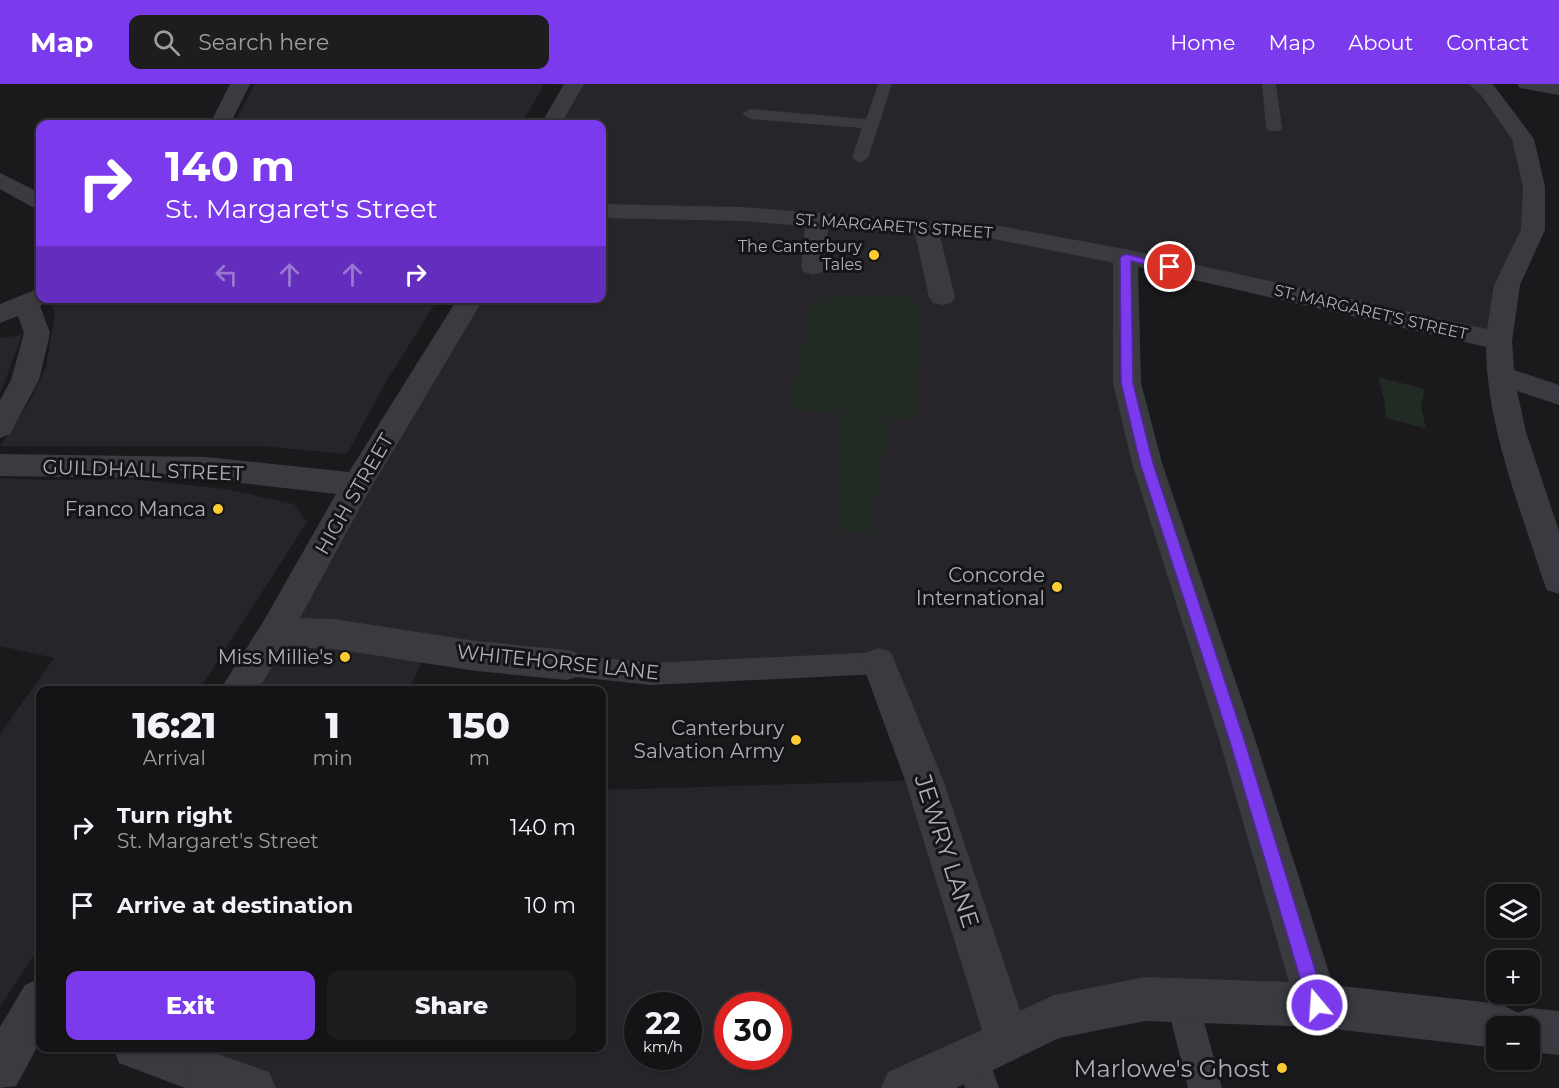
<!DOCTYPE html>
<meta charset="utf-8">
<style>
body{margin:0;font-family:Montserrat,sans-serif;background:#1d1c1e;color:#f1f3f6;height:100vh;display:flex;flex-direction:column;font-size:22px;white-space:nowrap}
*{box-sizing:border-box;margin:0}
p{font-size:20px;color:#9d9ea0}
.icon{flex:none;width:33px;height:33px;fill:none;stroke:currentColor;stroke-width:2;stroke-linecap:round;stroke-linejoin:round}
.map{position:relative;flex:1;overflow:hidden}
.side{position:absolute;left:36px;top:602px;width:570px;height:366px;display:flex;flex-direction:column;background:#141315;border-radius:12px;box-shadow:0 2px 4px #0004,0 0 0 2px #333234}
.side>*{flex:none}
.banner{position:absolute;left:36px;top:36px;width:570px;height:183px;border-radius:12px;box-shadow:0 2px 4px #0004,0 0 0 2px #333234;background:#7c3aed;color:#fff;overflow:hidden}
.tools{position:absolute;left:1486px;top:800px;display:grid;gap:12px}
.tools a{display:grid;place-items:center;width:54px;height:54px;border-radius:12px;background:#141315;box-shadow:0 2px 4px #0004,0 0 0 2px #333234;font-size:30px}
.speed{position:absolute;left:624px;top:908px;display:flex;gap:12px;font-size:30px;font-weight:700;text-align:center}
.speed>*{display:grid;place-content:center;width:78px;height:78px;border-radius:50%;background:#141315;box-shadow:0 2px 4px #0004,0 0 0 2px #333234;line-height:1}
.speed small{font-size:15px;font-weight:400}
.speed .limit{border:9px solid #d22;background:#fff;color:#111}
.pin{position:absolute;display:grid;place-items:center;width:51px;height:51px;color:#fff;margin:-26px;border:3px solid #fff;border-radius:50%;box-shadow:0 2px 6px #0007}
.me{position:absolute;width:66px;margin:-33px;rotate:342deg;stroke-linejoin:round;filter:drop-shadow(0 0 4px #0008)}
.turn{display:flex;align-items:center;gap:21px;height:126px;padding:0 30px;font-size:27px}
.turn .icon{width:78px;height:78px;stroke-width:2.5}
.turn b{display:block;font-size:42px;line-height:51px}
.lanes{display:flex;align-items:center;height:57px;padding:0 30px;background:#0003;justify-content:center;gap:30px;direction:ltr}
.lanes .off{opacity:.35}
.eta{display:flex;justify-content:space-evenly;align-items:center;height:102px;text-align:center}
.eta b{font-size:36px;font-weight:800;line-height:42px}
.primary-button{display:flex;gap:12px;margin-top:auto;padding:12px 30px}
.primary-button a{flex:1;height:69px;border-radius:12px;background:#7c3aed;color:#fff;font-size:24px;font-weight:800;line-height:69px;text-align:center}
.primary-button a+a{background:#1d1c1e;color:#f1f3f6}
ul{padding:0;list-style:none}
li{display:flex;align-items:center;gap:18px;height:78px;padding:0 30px}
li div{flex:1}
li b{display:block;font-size:22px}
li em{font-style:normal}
header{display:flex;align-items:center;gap:36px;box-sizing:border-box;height:84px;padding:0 30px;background:#7c3aed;color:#fff}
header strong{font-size:28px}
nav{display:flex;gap:33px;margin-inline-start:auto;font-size:21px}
.search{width:420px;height:54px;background:#1d1c1e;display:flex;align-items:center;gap:15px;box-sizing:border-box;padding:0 21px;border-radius:12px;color:#9d9ea0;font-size:22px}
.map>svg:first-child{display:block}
.built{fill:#262529;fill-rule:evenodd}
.green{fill:#212a23}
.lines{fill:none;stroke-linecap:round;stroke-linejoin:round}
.service{fill:#3a3b41;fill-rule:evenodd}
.pedestrian{fill:#3a3b41;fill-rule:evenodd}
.minor{fill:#3a3b41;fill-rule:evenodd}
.route{fill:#7c3aed;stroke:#51269a;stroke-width:1.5}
.poi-dot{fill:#facb33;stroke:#151417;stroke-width:2}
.labels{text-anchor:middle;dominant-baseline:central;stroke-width:6;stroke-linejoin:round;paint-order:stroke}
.far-street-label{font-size:16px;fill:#abafbc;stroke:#151417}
.far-poi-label{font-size:16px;fill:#abafbc;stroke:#151417;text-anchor:end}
.street-label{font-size:20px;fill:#abafbc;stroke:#151417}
.poi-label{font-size:20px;fill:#abafbc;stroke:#151417;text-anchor:end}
.near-street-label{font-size:24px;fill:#abafbc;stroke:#151417}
.near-poi-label{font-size:24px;fill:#abafbc;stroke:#151417;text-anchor:end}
</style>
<header>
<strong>Map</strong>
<div class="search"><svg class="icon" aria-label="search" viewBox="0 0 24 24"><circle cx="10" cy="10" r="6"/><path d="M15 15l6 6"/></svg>Search here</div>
<nav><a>Home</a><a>Map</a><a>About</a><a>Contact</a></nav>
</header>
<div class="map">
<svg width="1559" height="1004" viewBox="0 0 1559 1004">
<rect width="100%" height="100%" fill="#1a191c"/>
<g class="built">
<polygon points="255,0 541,0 543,3 521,40 234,40"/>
<path d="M545,0H1479L1523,55L1534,103L1499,257L1126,173L1127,299L1317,921L1145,915L904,1004H253L135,963H602V706L924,696L879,579L651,590L428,564L409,606H238L471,215L602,214V40H551L573,2ZM638,921H688V972H638ZM728,921H778V972H728Z"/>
<polygon points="50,215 438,215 386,298 347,370 260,362 0,362 30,317 46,283 55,230"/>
<polygon points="22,251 3,302 0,309 0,254"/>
<polygon points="0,394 48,396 130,395 226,405 294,420 307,438 199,606 40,606 40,862 0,923 0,650 54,574 0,562"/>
</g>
<g class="green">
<polygon points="908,210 918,219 915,332 888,337 871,449 838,447 836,370 839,328 789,325 810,223 829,216 829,213 869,213"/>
<polygon points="1378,293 1425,305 1421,323 1426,345 1386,334 1384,315"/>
</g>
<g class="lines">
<g class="service">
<polygon points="878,0 892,0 868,74 860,79 852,74 862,44 750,35 742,30 750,25 866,35"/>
<polygon points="1262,0 1276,0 1282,44 1279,47 1269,47 1266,44"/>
<polygon points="879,568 888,571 892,579 888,587 879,590 651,601 567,592 558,589 554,581 558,573 567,570 651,579"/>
<polygon points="1182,900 1193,905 1198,916 1222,1004 1188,1004 1166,916 1171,905"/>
<polygon points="972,957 984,961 999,1004 965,1004 956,973 960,961"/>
</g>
<g class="pedestrian">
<polygon points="230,0 250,0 230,40 210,40"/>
<polygon points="564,0 584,0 561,40 541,40"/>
<polygon points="0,89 40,109 40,125 32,123 0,105"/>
<polygon points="602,120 741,123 926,137 984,139 1125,165 1134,168 1137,173 1134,178 1125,181 984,153 940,152 955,213 951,219 942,221 933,219 929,213 915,150 828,144 825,183 822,188 813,191 804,188 801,183 805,142 741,137 602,134"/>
<polygon points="40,204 40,214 51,214 40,222 50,249 39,296 10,350 0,354 0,316 11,296 24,249 18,232 0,239 0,220"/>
<polygon points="458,214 484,214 368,409 300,534 334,535 476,557 567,566 579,570 585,581 579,592 567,596 476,587 334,565 284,563 258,606 220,606 263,538 336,410 206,395 0,392 0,370 206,373 349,388"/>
<polygon points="40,894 40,958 16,1002 0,1004 0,943 25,901"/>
<polygon points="113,963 197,963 225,974 232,990 226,1004 185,1004 119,979"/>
</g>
<g class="minor">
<path d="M1469,0H1492L1495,3L1534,55L1545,103V146L1520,201L1512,257L1514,286L1559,301V321L1517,307L1526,348L1559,447V510L1547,506L1543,496C1519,420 1487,343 1486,263L1138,183L1141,299L1162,379L1256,658L1333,901L1501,920L1518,929L1530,924L1559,927V971L1530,968V942H1497V964L1317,943L1145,937L1059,954L956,1004H881L888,988L982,946L905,696L862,579L867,568L879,564L891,568L943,696L1020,927L1054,911L1145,893L1289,898L1220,658L1132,379L1113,299V173L1116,168L1125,165L1487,245L1494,201L1521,146L1523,103L1512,55L1481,11Z"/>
<polygon points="1517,0 1559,0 1559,11 1520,4"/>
<polygon points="209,967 269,988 276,1004 192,1004 186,990 193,974"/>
</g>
</g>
<polygon class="route" points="1125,170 1173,181 1175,183 1170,186 1131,177 1133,299 1153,379 1245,658 1326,921 1324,927 1317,930 1311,927 1308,921 1230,658 1140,379 1121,299 1120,173"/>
<g class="poi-dot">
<circle cx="874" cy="171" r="6"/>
<circle cx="218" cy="425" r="6"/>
<circle cx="1057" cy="503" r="6"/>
<circle cx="345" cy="573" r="6"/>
<circle cx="796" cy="656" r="6"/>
<circle cx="1282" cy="984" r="6"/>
</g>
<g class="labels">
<g class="far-street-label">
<text transform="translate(894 142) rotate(4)">ST. MARGARET'S STREET</text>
<text transform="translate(1371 228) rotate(13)">ST. MARGARET'S STREET</text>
</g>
<g class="far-poi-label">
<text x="862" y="162">The Canterbury<tspan x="862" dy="18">Tales</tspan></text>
</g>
<g class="street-label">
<text transform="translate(143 386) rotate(2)">GUILDHALL STREET</text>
<text transform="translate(354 410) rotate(-60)">HIGH STREET</text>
<text transform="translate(558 578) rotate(6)">WHITEHORSE LANE</text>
</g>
<g class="poi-label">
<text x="206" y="425">Franco Manca</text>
<text x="1045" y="491">Concorde<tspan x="1045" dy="23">International</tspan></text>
<text x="333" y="573">Miss Millie's</text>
<text x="784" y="644">Canterbury<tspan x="784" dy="23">Salvation Army</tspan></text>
</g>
<g class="near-street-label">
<text transform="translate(947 767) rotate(72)">JEWRY LANE</text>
</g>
<g class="near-poi-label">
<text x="1270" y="984">Marlowe's Ghost</text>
</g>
</g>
</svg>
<div class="tools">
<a><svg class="icon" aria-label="layers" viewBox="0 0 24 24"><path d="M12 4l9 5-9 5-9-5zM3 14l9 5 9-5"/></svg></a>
<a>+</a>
<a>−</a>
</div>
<div class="speed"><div>22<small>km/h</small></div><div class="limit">30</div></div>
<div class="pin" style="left:1170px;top:183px;background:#d93025"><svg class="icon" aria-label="arrive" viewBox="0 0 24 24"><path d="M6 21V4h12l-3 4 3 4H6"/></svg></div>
<svg class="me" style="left:1317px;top:921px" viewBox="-20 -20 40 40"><circle r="17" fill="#7c3aed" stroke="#fff" stroke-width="3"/><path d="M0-11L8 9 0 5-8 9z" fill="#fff"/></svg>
<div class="banner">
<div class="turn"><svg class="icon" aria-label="right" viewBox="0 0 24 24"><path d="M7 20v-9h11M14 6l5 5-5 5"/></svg><div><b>140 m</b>St. Margaret's Street</div></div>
<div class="lanes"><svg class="icon off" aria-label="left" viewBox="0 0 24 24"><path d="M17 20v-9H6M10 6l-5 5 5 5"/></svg><svg class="icon off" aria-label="ahead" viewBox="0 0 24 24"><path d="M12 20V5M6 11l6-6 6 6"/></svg><svg class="icon off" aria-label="ahead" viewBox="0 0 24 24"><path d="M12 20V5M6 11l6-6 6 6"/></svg><svg class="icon" aria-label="right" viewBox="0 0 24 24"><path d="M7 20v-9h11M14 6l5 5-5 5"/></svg></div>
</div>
<section class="side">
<div class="eta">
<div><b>16:21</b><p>Arrival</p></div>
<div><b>1</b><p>min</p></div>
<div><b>150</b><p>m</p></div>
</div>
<ul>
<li><svg class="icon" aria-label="right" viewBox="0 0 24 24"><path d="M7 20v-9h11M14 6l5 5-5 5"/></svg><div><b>Turn right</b><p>St. Margaret's Street</p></div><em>140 m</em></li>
<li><svg class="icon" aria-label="arrive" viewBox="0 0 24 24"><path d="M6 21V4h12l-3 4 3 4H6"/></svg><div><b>Arrive at destination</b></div><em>10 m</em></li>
</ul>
<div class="primary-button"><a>Exit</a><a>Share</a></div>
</section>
</div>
